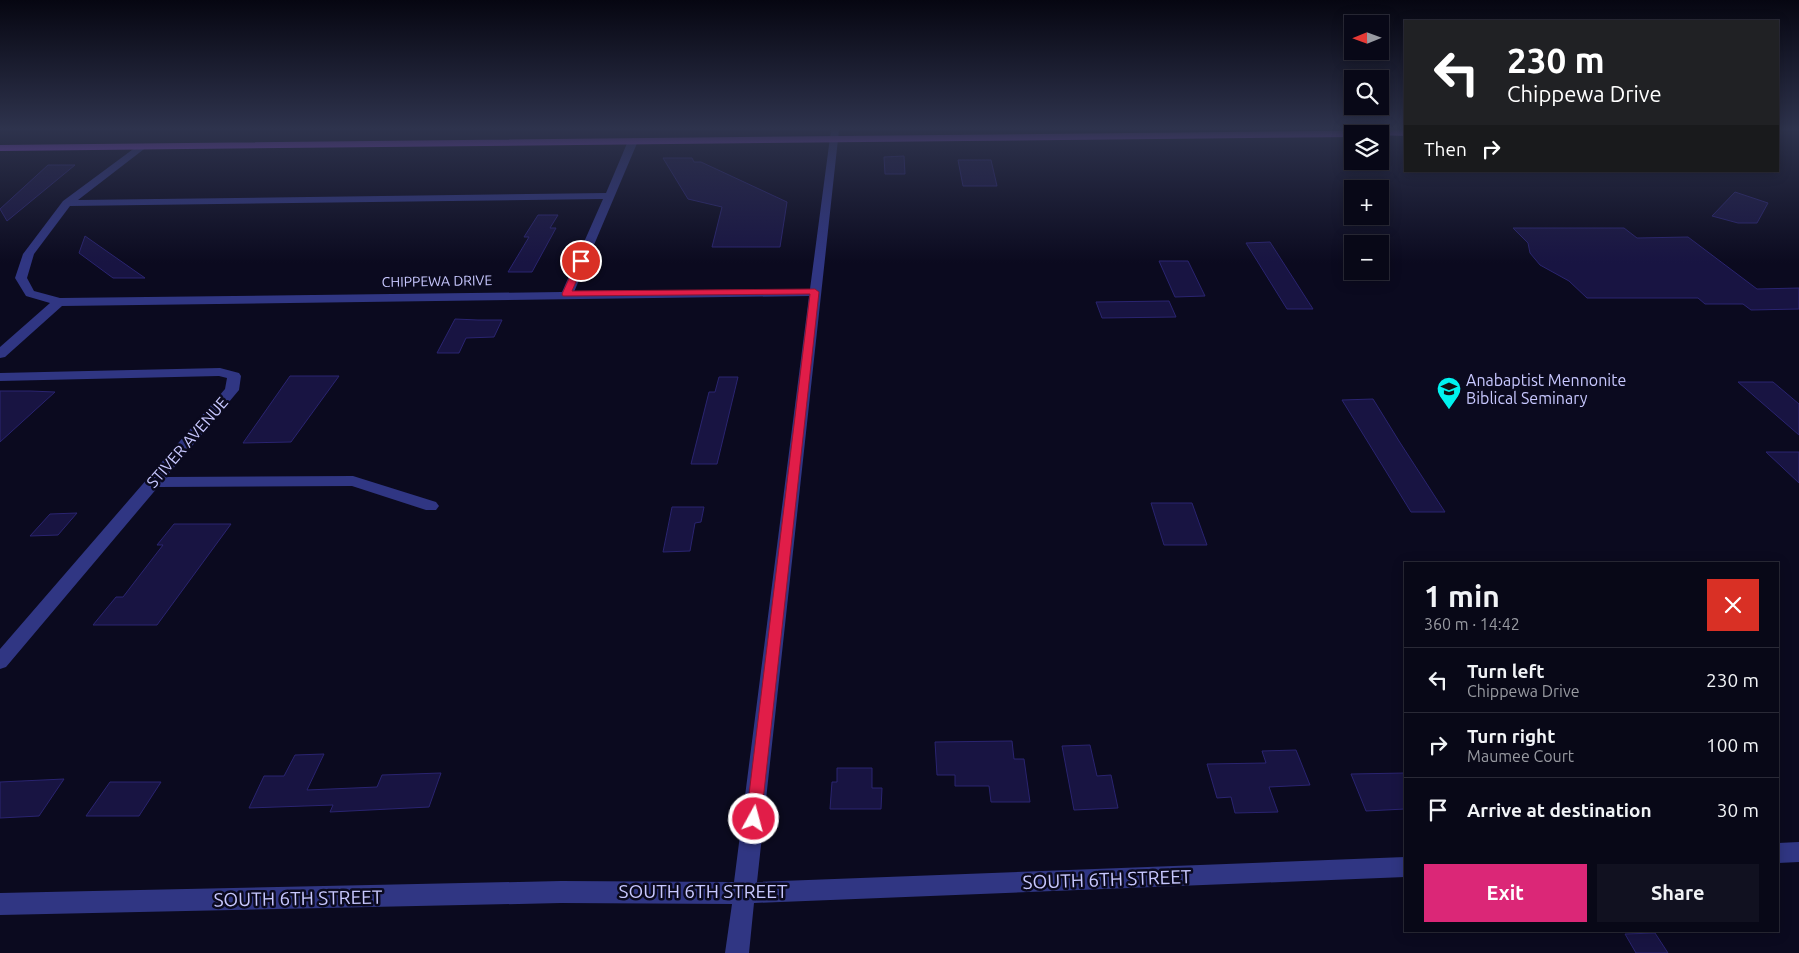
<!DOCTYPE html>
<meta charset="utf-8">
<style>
body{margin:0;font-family:Ubuntu,sans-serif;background:#111120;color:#f1f3f6;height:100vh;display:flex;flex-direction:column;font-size:19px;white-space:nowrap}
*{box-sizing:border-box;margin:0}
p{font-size:16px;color:#989aa1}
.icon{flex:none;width:28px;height:28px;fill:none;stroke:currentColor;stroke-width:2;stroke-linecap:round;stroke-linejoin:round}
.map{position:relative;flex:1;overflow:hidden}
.details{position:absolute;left:1404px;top:562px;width:375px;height:370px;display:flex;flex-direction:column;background:#080817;border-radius:0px;box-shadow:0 2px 12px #0003,0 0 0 1px #292936}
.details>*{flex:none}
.banner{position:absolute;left:1404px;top:20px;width:375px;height:152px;border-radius:0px;box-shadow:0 2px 12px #0003,0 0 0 1px #292936;background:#202124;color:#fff;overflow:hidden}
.needle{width:32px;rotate:269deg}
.tools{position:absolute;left:1344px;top:15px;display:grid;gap:10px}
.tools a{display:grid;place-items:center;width:45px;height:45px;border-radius:0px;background:#080817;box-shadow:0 2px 12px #0003,0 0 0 1px #292936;font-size:25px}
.pin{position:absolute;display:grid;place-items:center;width:42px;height:42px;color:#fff;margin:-21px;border:2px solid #fff;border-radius:50%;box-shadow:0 1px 5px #0007}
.me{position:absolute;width:55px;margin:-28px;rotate:7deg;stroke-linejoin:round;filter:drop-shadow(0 0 4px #0008)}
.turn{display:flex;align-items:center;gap:18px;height:105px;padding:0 20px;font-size:22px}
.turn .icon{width:65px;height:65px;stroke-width:2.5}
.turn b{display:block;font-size:35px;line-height:42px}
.then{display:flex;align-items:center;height:48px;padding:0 20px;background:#0003;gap:10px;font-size:19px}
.round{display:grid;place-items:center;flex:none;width:52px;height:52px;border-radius:0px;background:#111120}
.overview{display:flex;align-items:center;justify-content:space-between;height:85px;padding:0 20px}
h1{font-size:30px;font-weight:700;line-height:38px}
.cta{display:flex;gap:10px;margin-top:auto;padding:10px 20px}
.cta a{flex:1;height:58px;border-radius:0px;background:#db2777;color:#fff;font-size:20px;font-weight:700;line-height:58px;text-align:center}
.cta a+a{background:#111120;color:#f1f3f6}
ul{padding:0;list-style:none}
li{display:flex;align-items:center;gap:15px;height:65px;padding:0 20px;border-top:1px solid #292936}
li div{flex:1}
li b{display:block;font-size:19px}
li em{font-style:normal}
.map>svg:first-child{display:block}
.building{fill:#181442;stroke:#2a2470}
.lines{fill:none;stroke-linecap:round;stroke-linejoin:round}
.minor{fill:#303683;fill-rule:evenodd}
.major{fill:#a94fff;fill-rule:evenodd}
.route{fill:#e11d48;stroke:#92132f}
.labels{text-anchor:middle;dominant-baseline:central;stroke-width:5;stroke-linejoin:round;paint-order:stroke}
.far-street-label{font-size:14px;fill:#c8c8ff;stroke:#0b0a1f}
.poi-label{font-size:16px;fill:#c8c8ff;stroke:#0b0a1f;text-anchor:start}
.street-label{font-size:16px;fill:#c8c8ff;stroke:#0b0a1f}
.near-street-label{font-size:19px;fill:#c8c8ff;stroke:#0b0a1f}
</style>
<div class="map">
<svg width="1799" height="953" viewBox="0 0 1799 953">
<rect width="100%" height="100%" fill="#0b0a1f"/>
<g class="building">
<polygon points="904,156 905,174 885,174 884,157"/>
<polygon points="663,158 692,158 694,162 701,162 787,202 780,247 712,247 722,207 688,199"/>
<polygon points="958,160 991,160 997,186 963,186"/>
<polygon points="48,165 75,165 7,221 0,209"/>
<polygon points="1735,192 1768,203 1757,223 1738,223 1712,216"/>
<polygon points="538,215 558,215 550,228 556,228 532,272 508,272 529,237 524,237"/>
<polygon points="1513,228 1624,228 1637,238 1688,237 1757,289 1799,288 1799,309 1751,310 1743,304 1705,304 1698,298 1587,298 1569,281 1540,265 1530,253 1528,243"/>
<polygon points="85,236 145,278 113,278 79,253"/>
<polygon points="1270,242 1313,309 1287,309 1246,243"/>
<polygon points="1159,261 1188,261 1205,296 1175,297"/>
<polygon points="1169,301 1176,317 1102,318 1096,302"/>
<polygon points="455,319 478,320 502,320 494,337 466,338 459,353 437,353"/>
<polygon points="290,376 339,376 291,442 243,443"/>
<polygon points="719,377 738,377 717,464 691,464 709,392 715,392"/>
<polygon points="1738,382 1773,382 1799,404 1799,435"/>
<polygon points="0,391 30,391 55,392 0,442"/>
<polygon points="1373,399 1399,441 1445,512 1411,512 1342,400"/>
<polygon points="1766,452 1799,452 1799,483"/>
<polygon points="1151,503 1192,503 1207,545 1164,545"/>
<polygon points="672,507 704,507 701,522 695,523 690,551 663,552"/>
<polygon points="77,513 58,535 30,536 50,514"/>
<polygon points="174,524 231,524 157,625 93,625 116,597 123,597 163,545 157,545"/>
<polygon points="1012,741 1014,759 1024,759 1030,802 991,802 989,786 955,786 955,775 937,775 935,742"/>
<polygon points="1090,745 1097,776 1111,775 1118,808 1074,810 1062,746"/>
<polygon points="1296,750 1310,785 1269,787 1278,812 1235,813 1231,797 1217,798 1207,764 1266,763 1262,751"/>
<polygon points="324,754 307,790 377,787 382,775 441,773 429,807 330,812 333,805 249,808 264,776 284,776 295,755"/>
<polygon points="837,768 872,768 872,788 882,788 881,809 830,809 832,782 837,782"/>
<polygon points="1405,773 1405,809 1366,811 1351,774"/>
<polygon points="64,779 39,816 0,818 0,782"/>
<polygon points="110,782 161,782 139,816 86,816"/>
<polygon points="1655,933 1668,953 1636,953 1625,934"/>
</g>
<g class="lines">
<g class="minor">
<path d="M831,130H839L757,882L1405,857V877L754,903L749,953H725L732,904L561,903L0,915V893L561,881L734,882L809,296L62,306L5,357L0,358V347L50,303L26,296L15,278L23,254L63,201L140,144L148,146L78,200L606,193L628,141L633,138L638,141L574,292L810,289ZM603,199L562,292L60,298L34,291L27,278L34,254L70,206Z"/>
<polygon points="220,368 239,373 241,376 239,390 166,477 353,476 436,502 439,506 436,510 426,510 352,486 158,487 6,667 0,669 0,649 225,389 227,378 219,376 0,381 0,373"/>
<polygon points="1799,842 1799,862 1778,863 1778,843"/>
</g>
<polygon class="major" points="1405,130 1405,136 1352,134 1352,137 0,151 0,145"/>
</g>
<linearGradient id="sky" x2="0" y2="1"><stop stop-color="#060611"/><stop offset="0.49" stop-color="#2e334d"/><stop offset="1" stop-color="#2e334d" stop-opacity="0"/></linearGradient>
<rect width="1799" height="263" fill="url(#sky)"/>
<polygon class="route" points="581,258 585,261 572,291 815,289 819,292 761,819 759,824 754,826 748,824 746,819 810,294 563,296 562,294 577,261"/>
<defs>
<symbol id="university-pin" viewBox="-11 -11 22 30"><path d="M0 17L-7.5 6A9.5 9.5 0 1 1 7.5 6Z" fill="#00f3ef" stroke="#0b0a1f"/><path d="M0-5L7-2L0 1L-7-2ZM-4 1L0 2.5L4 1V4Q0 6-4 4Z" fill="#111"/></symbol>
</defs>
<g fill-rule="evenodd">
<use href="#university-pin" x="1435" y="375" width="28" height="38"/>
</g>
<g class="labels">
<g class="far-street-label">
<text transform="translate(437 281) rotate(-1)">CHIPPEWA DRIVE</text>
</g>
<g class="poi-label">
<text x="1466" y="380">Anabaptist Mennonite<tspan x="1466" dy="18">Biblical Seminary</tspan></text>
</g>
<g class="street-label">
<text transform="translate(187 442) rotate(-49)">STIVER AVENUE</text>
</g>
<g class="near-street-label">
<text transform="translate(1107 879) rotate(-2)">SOUTH 6TH STREET</text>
<text x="703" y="891">SOUTH 6TH STREET</text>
<text transform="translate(298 898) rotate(-1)">SOUTH 6TH STREET</text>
</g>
</g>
</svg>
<div class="tools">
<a><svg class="needle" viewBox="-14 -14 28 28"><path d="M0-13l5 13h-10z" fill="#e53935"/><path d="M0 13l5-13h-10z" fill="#989aa1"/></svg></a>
<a><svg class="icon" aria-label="search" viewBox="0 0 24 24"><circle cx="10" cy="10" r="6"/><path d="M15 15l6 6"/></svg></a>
<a><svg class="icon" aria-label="layers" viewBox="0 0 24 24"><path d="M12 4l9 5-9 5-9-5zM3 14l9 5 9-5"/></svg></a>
<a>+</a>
<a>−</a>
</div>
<div class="pin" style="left:581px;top:261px;background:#d93025"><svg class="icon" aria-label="arrive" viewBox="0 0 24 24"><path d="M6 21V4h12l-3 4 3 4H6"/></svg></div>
<svg class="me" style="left:754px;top:819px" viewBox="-20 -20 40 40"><circle r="17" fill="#e11d48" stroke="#fff" stroke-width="3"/><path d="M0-11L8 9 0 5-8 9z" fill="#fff"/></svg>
<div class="banner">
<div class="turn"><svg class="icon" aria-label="left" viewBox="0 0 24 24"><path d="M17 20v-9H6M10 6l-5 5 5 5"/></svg><div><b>230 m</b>Chippewa Drive</div></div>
<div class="then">Then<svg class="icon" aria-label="right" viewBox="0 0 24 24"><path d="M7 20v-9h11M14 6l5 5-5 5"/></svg></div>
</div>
<section class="details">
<div class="overview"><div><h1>1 min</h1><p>360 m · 14:42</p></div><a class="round" style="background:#d93025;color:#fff"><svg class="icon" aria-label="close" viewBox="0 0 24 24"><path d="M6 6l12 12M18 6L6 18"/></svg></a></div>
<ul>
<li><svg class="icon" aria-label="left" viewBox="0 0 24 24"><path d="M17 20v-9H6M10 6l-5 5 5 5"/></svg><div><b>Turn left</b><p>Chippewa Drive</p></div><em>230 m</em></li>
<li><svg class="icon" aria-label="right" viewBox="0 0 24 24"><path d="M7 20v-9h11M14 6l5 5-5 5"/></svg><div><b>Turn right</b><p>Maumee Court</p></div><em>100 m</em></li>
<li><svg class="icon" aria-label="arrive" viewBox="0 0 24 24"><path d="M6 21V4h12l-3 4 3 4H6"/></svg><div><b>Arrive at destination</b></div><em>30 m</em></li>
</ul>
<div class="cta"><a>Exit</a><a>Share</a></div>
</section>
</div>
